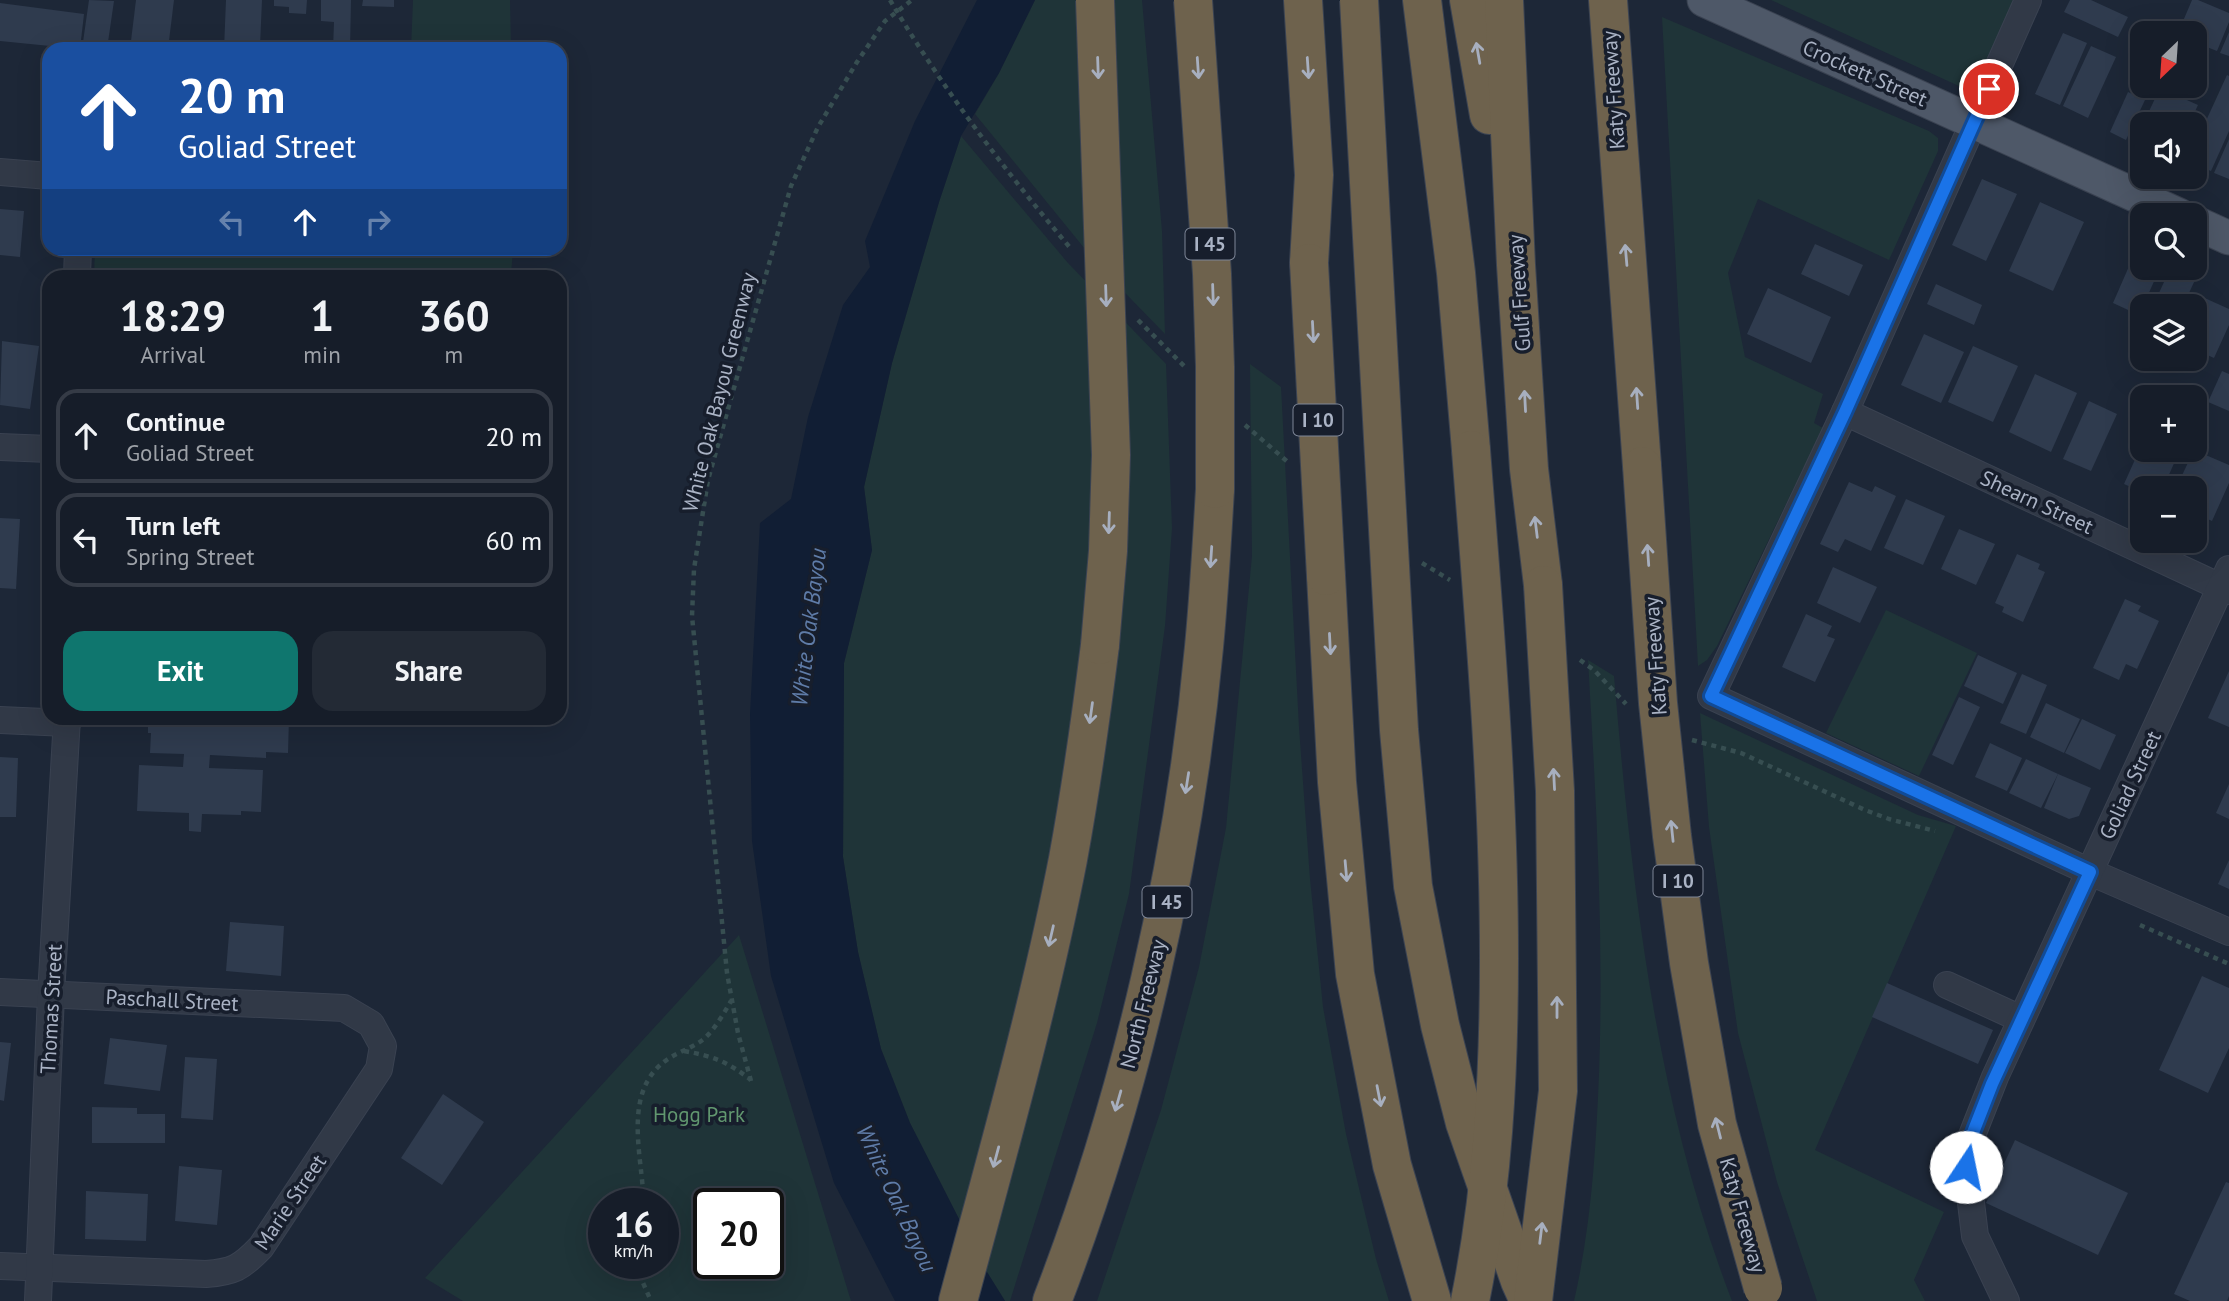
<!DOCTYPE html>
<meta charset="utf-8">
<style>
body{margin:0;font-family:"PT Sans",sans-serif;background:#232a35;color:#f1f3f6;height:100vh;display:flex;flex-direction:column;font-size:26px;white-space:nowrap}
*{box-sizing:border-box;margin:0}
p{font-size:23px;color:#9ea2a8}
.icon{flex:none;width:38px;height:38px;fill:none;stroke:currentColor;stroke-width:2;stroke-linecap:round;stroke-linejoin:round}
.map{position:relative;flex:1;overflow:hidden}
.panel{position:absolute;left:42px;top:270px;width:525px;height:455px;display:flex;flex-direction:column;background:#161d29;border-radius:21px;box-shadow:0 7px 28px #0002,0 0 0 2px #353b46}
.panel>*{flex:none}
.guide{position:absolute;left:42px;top:42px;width:525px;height:214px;border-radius:21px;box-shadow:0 7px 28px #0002,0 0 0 2px #353b46;background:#1a4fa0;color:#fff;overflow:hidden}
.needle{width:46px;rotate:205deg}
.buttons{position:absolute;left:2130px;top:21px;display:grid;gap:14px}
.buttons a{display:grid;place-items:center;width:77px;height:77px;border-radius:14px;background:#161d29;box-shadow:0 7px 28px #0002,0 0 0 2px #353b46;font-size:35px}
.speed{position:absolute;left:588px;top:1188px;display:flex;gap:14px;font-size:35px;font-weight:700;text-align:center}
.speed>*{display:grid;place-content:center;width:91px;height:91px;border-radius:50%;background:#161d29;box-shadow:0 7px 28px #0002,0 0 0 2px #353b46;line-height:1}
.speed small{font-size:18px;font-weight:400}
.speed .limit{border:4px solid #111;border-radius:10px;background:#fff;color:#111}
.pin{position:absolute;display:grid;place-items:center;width:60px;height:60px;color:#fff;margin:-30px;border:4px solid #fff;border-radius:50%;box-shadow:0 2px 7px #0007}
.me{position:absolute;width:77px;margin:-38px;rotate:11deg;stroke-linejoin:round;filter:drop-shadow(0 0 5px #0008)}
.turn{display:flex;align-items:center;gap:24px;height:147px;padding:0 21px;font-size:32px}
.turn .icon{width:91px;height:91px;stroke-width:2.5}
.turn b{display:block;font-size:49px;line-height:60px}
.lanes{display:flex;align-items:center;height:66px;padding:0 21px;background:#0003;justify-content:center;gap:35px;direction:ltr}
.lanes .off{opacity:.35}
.eta{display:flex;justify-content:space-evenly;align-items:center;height:119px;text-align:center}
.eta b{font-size:42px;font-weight:700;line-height:49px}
.action{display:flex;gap:14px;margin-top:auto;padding:14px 21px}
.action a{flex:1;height:80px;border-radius:21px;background:#0f766e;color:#fff;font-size:28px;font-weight:700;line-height:80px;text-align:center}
.action a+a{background:#232a35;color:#f1f3f6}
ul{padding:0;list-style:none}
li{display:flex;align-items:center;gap:21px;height:94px;margin:0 14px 10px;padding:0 7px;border:4px solid #353b46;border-radius:21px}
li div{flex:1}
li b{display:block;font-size:26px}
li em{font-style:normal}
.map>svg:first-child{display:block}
.green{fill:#1f3438;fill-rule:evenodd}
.water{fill:#111e34}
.building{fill:#2f3b4e}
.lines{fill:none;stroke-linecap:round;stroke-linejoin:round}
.minor-casing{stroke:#3a4251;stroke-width:28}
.major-casing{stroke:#3a4251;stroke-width:35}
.highway-casing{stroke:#3b4352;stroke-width:40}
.path{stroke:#374e51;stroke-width:4.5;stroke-dasharray:5 5;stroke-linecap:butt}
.minor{stroke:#313947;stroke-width:26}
.major{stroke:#4e5868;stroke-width:33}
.highway{stroke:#6e624d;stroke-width:38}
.highway-bridge-casing{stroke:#3b4352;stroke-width:40;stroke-linecap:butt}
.path-bridge{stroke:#374e51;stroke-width:4.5;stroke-dasharray:5 5;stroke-linecap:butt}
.highway-bridge{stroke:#6e624d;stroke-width:38}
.oneway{stroke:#a7afbf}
.route-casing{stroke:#114b97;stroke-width:18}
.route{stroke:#1a73e8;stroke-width:12}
.labels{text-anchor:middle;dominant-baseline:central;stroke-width:7;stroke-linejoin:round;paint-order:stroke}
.shield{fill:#171e2c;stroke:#7e8697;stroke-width:2}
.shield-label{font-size:19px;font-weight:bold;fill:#aab3c5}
.street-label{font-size:21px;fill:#aab3c5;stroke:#171e2c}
.park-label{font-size:21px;fill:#61976f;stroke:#171e2c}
.water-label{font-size:23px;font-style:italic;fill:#5f7ca8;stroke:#171e2c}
</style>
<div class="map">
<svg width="2229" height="1301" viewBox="0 0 2229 1301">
<rect width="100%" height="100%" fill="#1d2737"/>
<g class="green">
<polygon points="413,0 510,0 511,49 411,49"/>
<polygon points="1035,0 1142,0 1162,231 1165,334 1098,265 975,114 999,73"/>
<polygon points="1771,0 2014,0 1972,92"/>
<polygon points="1662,17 1929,131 1938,138 1938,151 1889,260 1758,199 1728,273 1745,357 1823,394 1814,423 1823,428 1717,646 1707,660 1698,666"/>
<polygon points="961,136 1068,263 1166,364 1172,528 1165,626 1129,894 1097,1023 1010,1301 1005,1301 982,1264 910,1123 881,1049 858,952 843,857 844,663 872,550 864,487 892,363 939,202"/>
<polygon points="95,249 95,248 513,249 511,276 94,276"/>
<polygon points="1250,364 1281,387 1299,727 1310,879 1323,1007 1346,1134 1376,1259 1389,1301 1097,1301 1161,1110 1199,967 1226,828 1252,556"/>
<polygon points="1886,610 1977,653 1919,776 1826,733"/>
<path d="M1588,660L1614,676C1632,887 1655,1101 1732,1301H1574C1591,1227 1596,1150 1599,1074C1604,936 1596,798 1588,660Z"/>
<polygon points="1700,713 1918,815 1956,826 1815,1150 1944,1212 1914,1280 1925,1301 1817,1301 1777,1182 1738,1033 1709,827"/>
<path d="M739,935L851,1301H463L425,1278ZM604,1204H663V1264H604ZM768,1204V1264H709V1204Z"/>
</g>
<polygon class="water" points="977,0 1035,0 999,73 961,136 939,202 892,363 864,487 872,550 844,663 843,857 858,952 881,1049 910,1123 982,1264 1005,1301 895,1301 834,1183 771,976 752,841 750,714 760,523 791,499 808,417 843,305 870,267 865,241 915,121"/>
<g class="building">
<polygon points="89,0 114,1 107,49 82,49"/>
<polygon points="136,0 174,0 168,49 130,49"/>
<polygon points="226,0 262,0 260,46 255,45 254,49 224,49"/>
<polygon points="274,0 307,0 306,14 289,13 289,7 274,6"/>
<polygon points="321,0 351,0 350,49 333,49 334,22 321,21"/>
<polygon points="363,0 394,0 394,7 362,6"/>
<polygon points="2070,0 2091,0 2128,17 2118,37 2064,12"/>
<polygon points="2192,0 2198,0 2229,13 2229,22 2217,51 2194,42 2194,33 2178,33"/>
<polygon points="0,3 84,14 80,49 0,41"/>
<polygon points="2229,32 2229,56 2220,53"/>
<polygon points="2063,33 2087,43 2060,105 2035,94"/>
<polygon points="2091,46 2116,57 2088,118 2063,106"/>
<polygon points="2227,75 2229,76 2229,131 2211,171 2194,164 2194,147"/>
<polygon points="2160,88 2198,105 2189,124 2143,124"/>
<polygon points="2128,92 2145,100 2126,140 2110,132"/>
<polygon points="2229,139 2229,179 2214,173"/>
<polygon points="1982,179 2017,194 1986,261 1952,245"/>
<polygon points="2040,202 2084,222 2053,291 2009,271"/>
<polygon points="0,209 24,211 20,257 0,255"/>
<polygon points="1815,244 1863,265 1849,296 1801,274"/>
<polygon points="2137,248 2142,250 2142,268 2160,268 2139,315 2113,303"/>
<polygon points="2170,269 2195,280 2183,306 2153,306"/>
<polygon points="1936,284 1982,305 1974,325 1927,304"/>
<polygon points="1768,288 1831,317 1811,363 1747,334"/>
<polygon points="2198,295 2229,309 2229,325 2214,358 2194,349 2193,306"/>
<polygon points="1924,334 1964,352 1941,403 1901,385"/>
<polygon points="2,341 39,346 30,409 0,405"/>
<polygon points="1973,346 2018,366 1993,422 1948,402"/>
<polygon points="2222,371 2229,374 2229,411 2208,402"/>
<polygon points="2035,374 2077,393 2051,452 2009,432"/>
<polygon points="2089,401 2117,414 2091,471 2063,459"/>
<polygon points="2142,444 2142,450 2180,450 2163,488 2142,488 2142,492 2124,484"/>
<polygon points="2194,450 2229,465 2229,483 2212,521 2194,513 2194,488 2176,488"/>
<polygon points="1849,482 1872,492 1875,486 1896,496 1871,551 1845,539 1838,552 1820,544"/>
<polygon points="1906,499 1945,516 1923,565 1884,548"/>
<polygon points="0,518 20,519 16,589 0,588"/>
<polygon points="1959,529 1995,544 1976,585 1941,569"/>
<polygon points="2017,554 2040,564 2038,569 2045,572 2023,622 2002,612 2004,607 1995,603"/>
<polygon points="1833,567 1877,587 1860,623 1817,603"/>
<polygon points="2125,599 2141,606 2138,611 2159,621 2137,669 2126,664 2119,680 2093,668"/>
<polygon points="1806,614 1832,626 1827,636 1835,639 1815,682 1782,667"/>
<polygon points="1978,655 2017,673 2003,704 1964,686"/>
<polygon points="2229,671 2229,727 2208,718"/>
<polygon points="2022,674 2047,685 2026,734 2000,723"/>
<polygon points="1959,697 1980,707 1953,765 1932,755"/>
<polygon points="2046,703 2080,719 2064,753 2030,737"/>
<polygon points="148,718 289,718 288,753 266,752 266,758 210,755 209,768 263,770 261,812 241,811 241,815 202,814 201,832 189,831 189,813 137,811 139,765 183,767 184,754 150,753 151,733 148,733"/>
<polygon points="2082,719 2116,735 2100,770 2065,753"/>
<polygon points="1990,743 2022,758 2007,791 1975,777"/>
<polygon points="0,757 18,758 16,817 0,817"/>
<polygon points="2026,759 2058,774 2041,808 2009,793"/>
<polygon points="2058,774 2091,788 2079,816 2069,819 2044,808"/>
<polygon points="2229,784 2229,819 2216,813"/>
<polygon points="2229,860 2229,889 2218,884"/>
<polygon points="230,922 284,926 281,976 226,971"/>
<polygon points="2202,976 2229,988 2229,1048 2208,1093 2159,1070"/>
<polygon points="1887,983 1993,1030 1978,1064 1872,1017"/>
<polygon points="110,1038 167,1045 160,1091 104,1084"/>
<polygon points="0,1042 11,1043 4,1101 0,1100"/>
<polygon points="185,1057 217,1059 213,1120 181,1118"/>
<polygon points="443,1094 484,1122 442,1185 401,1158"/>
<polygon points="92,1107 137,1108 137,1114 165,1114 165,1143 92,1143"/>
<polygon points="2015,1140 2128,1193 2098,1255 1986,1203"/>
<polygon points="179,1166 222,1170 217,1225 175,1221"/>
<polygon points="2226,1182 2229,1183 2229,1296 2227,1301 2190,1301 2174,1294"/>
<polygon points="86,1191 148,1194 146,1241 85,1239"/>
</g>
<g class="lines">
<defs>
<g id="minor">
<polyline points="2028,0 1845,412 1711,696 2090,872 2229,932"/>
<polyline points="0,172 49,176"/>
<polyline points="77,276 78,248"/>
<polyline points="1845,412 2229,591"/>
<polyline points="0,447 49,449"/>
<polyline points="0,720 67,723"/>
<polyline points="1947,985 2021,1019"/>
<path d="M0,992L344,1008L371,1024L383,1046L379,1069L261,1247C241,1268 233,1272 206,1274L0,1266"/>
<polyline points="38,1301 51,995 67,718"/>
<polyline points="2006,1301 1975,1236 1965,1153 1995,1077 2229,569"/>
</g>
<g id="major">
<polyline points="1704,0 2179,215"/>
<polyline points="2194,222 2229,238"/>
</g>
<g id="highway">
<polyline points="1303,0 1314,175 1309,263"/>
<polyline points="1422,0 1456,273 1471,450"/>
<polyline points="1469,0 1489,115"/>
<polyline points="1504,0 1516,265 1529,469 1543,585"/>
<polyline points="1608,0 1642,466"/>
<polyline points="1326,576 1337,782 1355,974 1392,1165 1432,1301"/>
<path d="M958,1301C997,1155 1039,1008 1068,859C1081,788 1091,717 1100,645"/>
<path d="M1052,1301C1131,1097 1184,865 1204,647C1209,595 1212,542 1215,489"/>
</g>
</defs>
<use href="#minor" class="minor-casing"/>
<use href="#major" class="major-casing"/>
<use href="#highway" class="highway-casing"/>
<g class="path">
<polyline points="1138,320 1184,366"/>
<polyline points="1245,425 1289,463"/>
<polyline points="1422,563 1450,580"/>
<polyline points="1580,660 1594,670 1626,704"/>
<polyline points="1692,740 1741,753 1865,810 1889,819 1935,831"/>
<polyline points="2140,925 2229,964"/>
<path d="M684,1051C713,1056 728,1062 751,1080"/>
<polyline points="751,1081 738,1033 727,973 692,616 694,569 708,480 791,186 818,127 857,62 885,21 912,0"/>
<path d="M642,1204L643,1191C640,1148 624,1088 668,1059C680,1051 695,1047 706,1037C716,1027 724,1013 731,1001"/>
<polyline points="638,1264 640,1276 651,1301"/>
</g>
<use href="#minor" class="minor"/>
<use href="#major" class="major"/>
<use href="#highway" class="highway"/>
<defs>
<g id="highway-bridge">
<polyline points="1095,0 1111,455 1108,551 1100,645"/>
<polyline points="1193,0 1212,274 1215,367 1215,489"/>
<polyline points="1359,0 1399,730 1413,886 1440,1025 1465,1123 1520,1281 1529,1301"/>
<polyline points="1309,263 1326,576"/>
<polyline points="1642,466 1658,703 1672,836 1689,963 1717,1124 1763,1288"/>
<path d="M1470,1301C1493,1188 1499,1073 1499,958C1499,788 1484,619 1471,450"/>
<polyline points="1533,1301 1558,1091 1555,791 1543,585"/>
</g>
</defs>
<use href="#highway-bridge" class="highway-bridge-casing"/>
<path class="path-bridge" d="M890,0C943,89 1005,171 1072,250"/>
<use href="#highway-bridge" class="highway-bridge"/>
</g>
<defs><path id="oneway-shaft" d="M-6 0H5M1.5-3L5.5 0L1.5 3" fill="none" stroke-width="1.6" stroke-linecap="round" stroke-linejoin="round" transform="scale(1.75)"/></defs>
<g class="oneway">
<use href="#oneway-shaft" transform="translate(1478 53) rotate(-100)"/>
<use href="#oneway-shaft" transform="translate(1098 68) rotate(88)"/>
<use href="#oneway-shaft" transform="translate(1198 68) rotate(86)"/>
<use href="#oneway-shaft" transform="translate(1308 68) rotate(86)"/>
<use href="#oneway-shaft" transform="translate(1626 255) rotate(-95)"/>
<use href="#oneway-shaft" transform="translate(1213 295) rotate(88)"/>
<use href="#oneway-shaft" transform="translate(1106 296) rotate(88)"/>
<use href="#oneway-shaft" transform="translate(1313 332) rotate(87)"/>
<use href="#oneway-shaft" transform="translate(1637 398) rotate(-94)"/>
<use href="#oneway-shaft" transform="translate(1525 401) rotate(-93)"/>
<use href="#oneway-shaft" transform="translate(1109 523) rotate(92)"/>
<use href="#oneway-shaft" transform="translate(1536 527) rotate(-97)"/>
<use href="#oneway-shaft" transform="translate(1648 555) rotate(-94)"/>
<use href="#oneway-shaft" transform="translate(1211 557) rotate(94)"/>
<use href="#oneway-shaft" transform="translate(1330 644) rotate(87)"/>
<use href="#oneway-shaft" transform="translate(1091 713) rotate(98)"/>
<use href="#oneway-shaft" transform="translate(1554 779) rotate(-93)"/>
<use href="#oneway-shaft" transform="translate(1187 783) rotate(99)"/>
<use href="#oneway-shaft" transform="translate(1672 831) rotate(-96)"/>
<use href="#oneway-shaft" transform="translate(1346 871) rotate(85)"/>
<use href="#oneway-shaft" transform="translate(1051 936) rotate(103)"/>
<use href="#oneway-shaft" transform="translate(1557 1007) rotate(-90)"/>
<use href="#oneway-shaft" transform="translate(1379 1096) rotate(79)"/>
<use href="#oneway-shaft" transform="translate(1118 1101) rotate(106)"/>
<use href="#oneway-shaft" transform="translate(1718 1128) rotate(-104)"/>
<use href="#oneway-shaft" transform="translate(996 1157) rotate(105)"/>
<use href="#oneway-shaft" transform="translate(1541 1233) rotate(-83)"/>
</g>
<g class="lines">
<defs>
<polyline id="route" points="1966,1167 1965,1153 1992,1084 2090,872 1711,696 1845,412 1989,89"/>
</defs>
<use href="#route" class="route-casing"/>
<use href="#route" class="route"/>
</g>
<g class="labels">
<g class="shield">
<rect x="1185.5" y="228.5" width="49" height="31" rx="5"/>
<rect x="1293.5" y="404.5" width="49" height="31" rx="5"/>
<rect x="1653.5" y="865.5" width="49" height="31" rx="5"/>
<rect x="1142.5" y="886.5" width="49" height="31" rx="5"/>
</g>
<g class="shield-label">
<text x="1210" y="244">I 45</text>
<text x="1318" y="420">I 10</text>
<text x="1678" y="881">I 10</text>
<text x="1167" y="902">I 45</text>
</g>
<g class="street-label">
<text transform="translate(1865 73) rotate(24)">Crockett Street</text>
<text transform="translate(1613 90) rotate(-94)">Katy Freeway</text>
<text transform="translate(1519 293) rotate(-94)">Gulf Freeway</text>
<text transform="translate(719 392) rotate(-76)">White Oak Bayou Greenway</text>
<text transform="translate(2037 502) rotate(25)">Shearn Street</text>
<text transform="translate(1655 656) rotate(-94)">Katy Freeway</text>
<text transform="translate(2130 785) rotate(-65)">Goliad Street</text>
<text transform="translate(172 1000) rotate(3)">Paschall Street</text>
<text transform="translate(1143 1004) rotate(-76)">North Freeway</text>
<text transform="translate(51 1009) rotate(-87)">Thomas Street</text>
<text transform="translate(290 1202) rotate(-56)">Marie Street</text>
<text transform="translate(1743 1215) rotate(74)">Katy Freeway</text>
</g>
<g class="park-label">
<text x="699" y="1114">Hogg Park</text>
</g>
<g class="water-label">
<text transform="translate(808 627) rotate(-83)">White Oak Bayou</text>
<text transform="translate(897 1198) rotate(65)">White Oak Bayou</text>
</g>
</g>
</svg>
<div class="buttons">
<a><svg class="needle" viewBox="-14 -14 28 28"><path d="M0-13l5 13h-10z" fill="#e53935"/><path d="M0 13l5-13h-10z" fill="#9ea2a8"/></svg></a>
<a><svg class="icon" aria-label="sound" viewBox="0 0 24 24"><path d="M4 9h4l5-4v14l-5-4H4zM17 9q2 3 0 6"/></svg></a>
<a><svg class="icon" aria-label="search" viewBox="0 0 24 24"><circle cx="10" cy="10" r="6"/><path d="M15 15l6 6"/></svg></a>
<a><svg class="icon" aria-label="layers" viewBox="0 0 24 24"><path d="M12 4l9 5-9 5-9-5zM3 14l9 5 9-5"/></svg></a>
<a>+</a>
<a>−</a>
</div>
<div class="speed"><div>16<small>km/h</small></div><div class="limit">20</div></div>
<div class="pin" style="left:1989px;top:89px;background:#d93025"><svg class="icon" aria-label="arrive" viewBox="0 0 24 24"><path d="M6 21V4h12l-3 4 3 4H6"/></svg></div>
<svg class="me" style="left:1966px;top:1167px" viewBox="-20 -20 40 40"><circle r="19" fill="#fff"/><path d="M0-13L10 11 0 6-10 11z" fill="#1a73e8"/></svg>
<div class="guide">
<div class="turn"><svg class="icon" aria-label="ahead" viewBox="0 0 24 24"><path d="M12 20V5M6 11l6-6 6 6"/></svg><div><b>20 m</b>Goliad Street</div></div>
<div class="lanes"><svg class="icon off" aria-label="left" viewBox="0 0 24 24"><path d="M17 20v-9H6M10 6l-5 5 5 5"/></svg><svg class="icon" aria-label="ahead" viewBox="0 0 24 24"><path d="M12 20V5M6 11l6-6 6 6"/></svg><svg class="icon off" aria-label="right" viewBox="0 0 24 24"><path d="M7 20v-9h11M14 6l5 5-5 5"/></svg></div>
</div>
<section class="panel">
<div class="eta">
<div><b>18:29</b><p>Arrival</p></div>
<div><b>1</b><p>min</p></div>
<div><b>360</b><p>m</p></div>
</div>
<ul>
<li><svg class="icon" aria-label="ahead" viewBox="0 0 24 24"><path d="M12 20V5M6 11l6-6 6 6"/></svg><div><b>Continue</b><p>Goliad Street</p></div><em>20 m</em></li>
<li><svg class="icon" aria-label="left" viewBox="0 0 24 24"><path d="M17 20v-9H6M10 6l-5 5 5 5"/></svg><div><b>Turn left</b><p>Spring Street</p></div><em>60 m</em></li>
</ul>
<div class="action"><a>Exit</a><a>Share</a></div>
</section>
</div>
